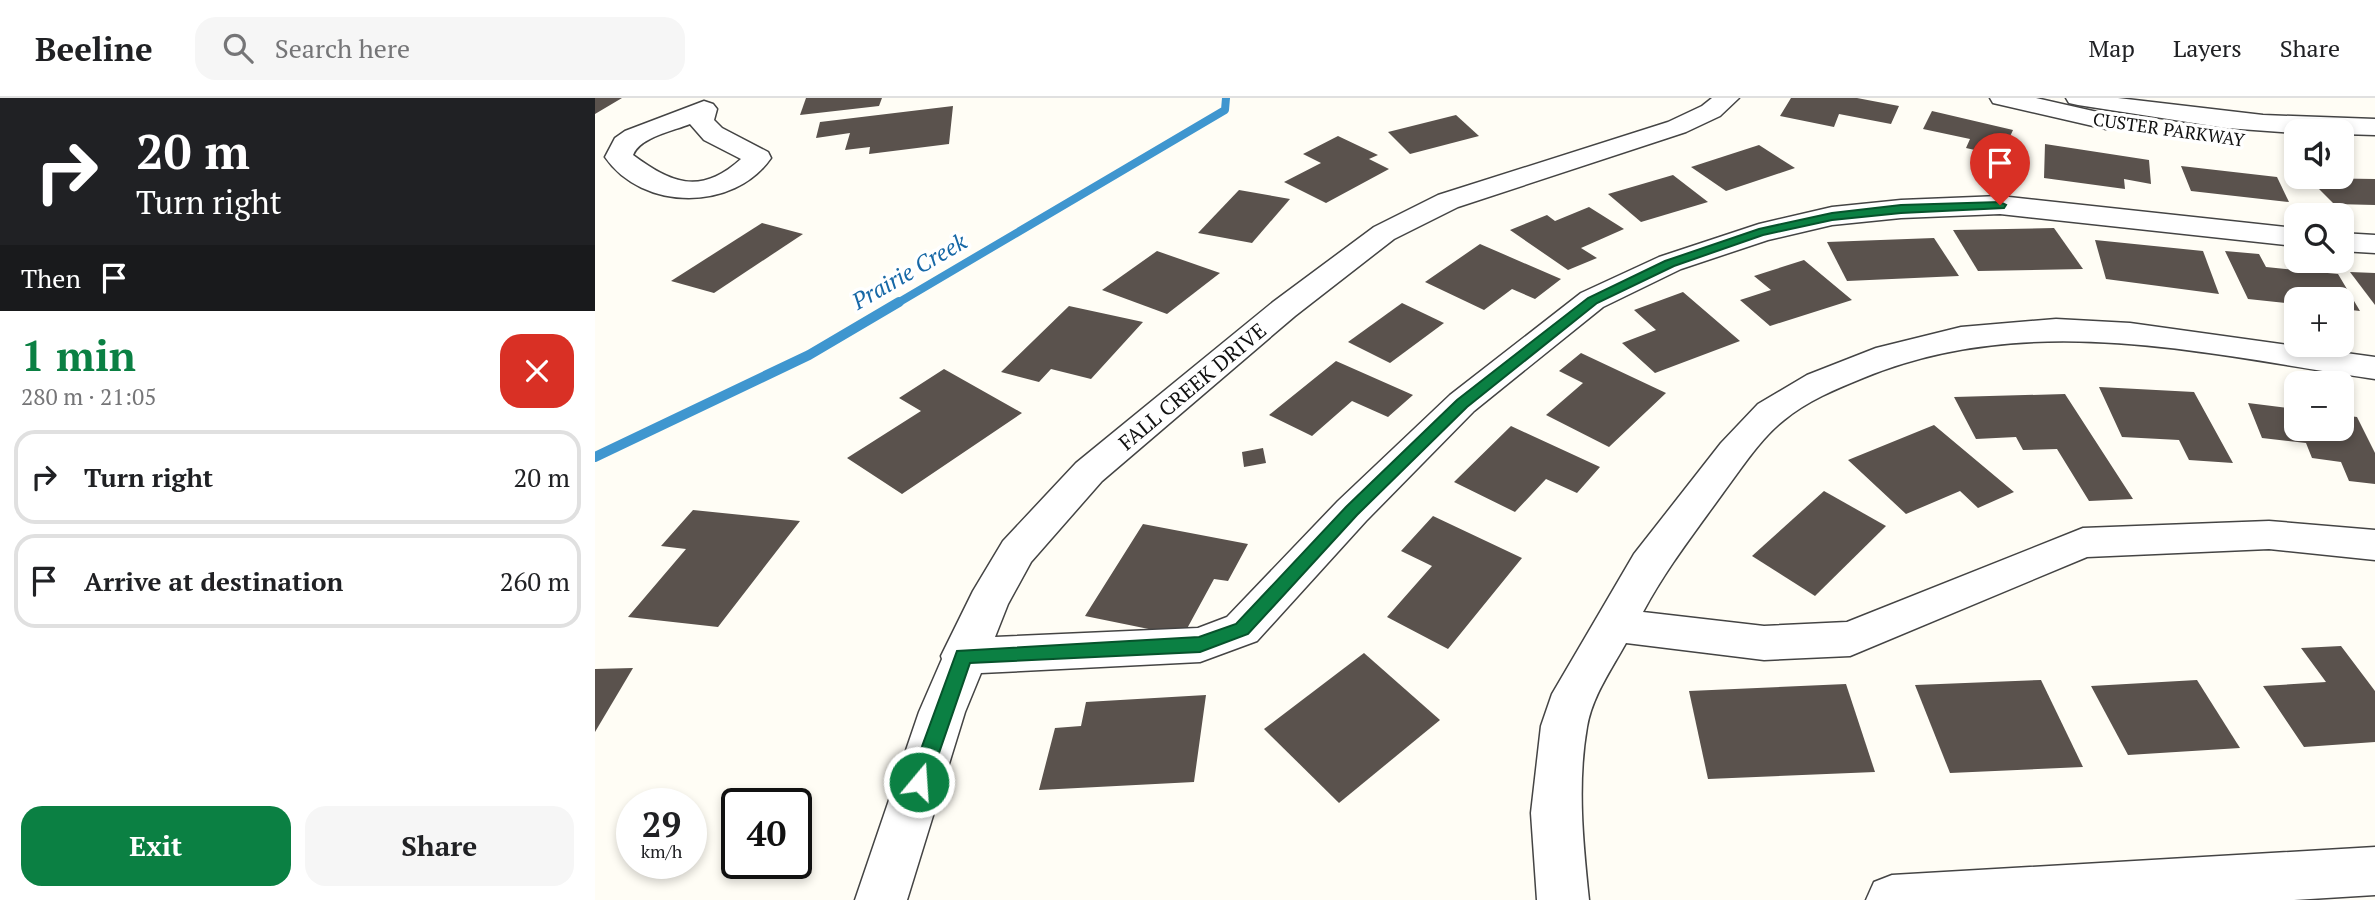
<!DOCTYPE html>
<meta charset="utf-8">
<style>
body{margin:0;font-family:"PT Serif",serif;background:#f6f6f6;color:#202124;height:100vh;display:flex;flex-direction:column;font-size:26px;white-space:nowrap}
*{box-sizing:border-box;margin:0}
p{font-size:23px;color:#757577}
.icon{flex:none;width:38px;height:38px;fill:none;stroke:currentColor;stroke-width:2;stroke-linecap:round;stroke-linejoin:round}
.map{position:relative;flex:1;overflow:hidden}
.sheet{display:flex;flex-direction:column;background:#fff;width:595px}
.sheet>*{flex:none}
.hud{background:#202124;color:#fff;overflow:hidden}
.tools{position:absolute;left:1689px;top:21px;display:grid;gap:14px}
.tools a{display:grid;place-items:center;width:70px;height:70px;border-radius:14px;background:#fff;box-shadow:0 4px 10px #0003;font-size:35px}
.speed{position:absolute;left:21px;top:690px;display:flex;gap:14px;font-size:35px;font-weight:700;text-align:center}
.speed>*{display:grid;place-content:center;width:91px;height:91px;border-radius:50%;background:#fff;box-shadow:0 4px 10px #0003;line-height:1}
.speed small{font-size:18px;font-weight:400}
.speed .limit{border:4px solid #111;border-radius:10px;background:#fff;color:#111}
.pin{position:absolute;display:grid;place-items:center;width:60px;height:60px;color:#fff;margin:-72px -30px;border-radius:50% 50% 50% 0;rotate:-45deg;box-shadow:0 0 7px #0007}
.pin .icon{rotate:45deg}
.me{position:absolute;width:77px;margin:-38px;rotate:18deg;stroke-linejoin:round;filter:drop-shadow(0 0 5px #0008)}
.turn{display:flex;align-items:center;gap:24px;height:147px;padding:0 21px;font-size:32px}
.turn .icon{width:91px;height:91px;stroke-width:2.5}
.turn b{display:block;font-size:49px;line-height:60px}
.then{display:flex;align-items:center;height:66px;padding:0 21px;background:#0003;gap:14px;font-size:26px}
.round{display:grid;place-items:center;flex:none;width:74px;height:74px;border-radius:21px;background:#f6f6f6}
.headline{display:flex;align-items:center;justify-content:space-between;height:119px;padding:0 21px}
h1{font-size:42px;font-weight:600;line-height:52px;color:#0b8043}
.button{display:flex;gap:14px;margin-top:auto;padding:14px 21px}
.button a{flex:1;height:80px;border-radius:21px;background:#0b8043;color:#fff;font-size:28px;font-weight:600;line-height:80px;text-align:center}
.button a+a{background:#f6f6f6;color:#202124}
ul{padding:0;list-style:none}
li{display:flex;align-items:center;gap:21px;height:94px;margin:0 14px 10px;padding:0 7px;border:4px solid #e0e0e0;border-radius:21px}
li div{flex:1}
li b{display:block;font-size:26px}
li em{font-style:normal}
header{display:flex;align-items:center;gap:42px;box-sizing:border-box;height:98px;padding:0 35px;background:#fff;border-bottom:2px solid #e0e0e0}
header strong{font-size:33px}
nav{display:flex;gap:38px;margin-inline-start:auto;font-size:24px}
.search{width:490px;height:63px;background:#f6f6f6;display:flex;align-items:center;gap:18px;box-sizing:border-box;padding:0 24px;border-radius:21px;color:#757577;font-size:26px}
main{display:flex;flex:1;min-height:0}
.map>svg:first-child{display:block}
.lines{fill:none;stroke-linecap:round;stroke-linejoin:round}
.stream-far1{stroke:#3f96cf;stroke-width:8}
.stream{stroke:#3f96cf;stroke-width:10}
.building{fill:#5a524d}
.minor-casing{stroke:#444;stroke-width:3}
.minor{fill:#fff;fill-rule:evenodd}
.route{fill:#0b8043;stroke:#07532c;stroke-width:2}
.labels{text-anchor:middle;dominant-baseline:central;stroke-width:7;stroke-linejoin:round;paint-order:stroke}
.far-street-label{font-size:18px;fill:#111;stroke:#fff}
.street-label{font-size:21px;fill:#111;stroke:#fff}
.water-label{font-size:23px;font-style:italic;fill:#1768a6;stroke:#fff}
</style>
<header>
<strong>Beeline</strong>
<div class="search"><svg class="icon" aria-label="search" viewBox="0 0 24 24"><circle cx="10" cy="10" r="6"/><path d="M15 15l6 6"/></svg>Search here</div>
<nav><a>Map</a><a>Layers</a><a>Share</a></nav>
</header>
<main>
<section class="sheet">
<div class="hud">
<div class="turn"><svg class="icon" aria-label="right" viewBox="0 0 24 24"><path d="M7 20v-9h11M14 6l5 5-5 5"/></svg><div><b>20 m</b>Turn right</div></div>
<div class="then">Then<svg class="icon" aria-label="arrive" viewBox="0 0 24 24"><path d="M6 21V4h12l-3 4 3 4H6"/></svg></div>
</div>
<div class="headline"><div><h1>1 min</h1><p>280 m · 21:05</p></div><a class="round" style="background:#d93025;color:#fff"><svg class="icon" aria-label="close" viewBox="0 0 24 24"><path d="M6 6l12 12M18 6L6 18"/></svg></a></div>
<ul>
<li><svg class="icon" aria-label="right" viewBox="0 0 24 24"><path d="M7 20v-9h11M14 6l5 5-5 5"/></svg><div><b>Turn right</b></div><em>20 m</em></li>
<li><svg class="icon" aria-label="arrive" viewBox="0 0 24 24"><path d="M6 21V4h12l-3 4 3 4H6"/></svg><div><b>Arrive at destination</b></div><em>260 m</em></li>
</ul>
<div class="button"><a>Exit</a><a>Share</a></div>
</section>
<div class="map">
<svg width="1780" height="802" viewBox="0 0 1780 802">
<rect width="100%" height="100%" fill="#fffdf5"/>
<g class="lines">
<polyline class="stream-far1" points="301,206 630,12 631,0"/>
<polyline class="stream" points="0,359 214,257 304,204"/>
</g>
<g class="building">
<polygon points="0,0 27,0 0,16"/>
<polygon points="211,0 287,0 284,8 205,17"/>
<polygon points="1196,0 1262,0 1304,8 1296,26 1244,16 1239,29 1185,18"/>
<polygon points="358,8 354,46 274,56 275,49 250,52 255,35 221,40 225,24"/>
<polygon points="1337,13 1418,32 1406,58 1371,50 1375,41 1328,31"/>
<polygon points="861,17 884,38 815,56 793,34"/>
<polygon points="743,38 783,57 774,61 794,71 731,105 689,84 726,65 708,56"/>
<polygon points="1450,46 1554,62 1556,86 1529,81 1530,91 1449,80"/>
<polygon points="1164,47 1200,70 1131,93 1096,69"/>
<polygon points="1586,68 1682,79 1694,104 1596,93"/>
<polygon points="1078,77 1113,104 1046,124 1013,96"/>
<polygon points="1713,80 1780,81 1780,107 1739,106"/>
<polygon points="644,92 695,101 657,145 603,135"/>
<polygon points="994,109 1029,131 986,150 1002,160 973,172 915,132 952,117 960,123"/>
<polygon points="167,125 208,136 119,195 76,183"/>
<polygon points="1459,130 1488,171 1383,173 1358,132"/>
<polygon points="1339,140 1364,178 1252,183 1232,144"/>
<polygon points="1500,142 1608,153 1624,196 1511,181"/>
<polygon points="885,146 966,181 940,201 917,191 889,212 830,184"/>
<polygon points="562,153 625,175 572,216 507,192"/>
<polygon points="1630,153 1664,156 1671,169 1743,176 1765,213 1746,211 1746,201 1701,201 1701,206 1653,201"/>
<polygon points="1209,162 1257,202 1175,228 1145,202 1176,192 1159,178"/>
<polygon points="1755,174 1780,175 1780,207"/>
<polygon points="1088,194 1145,243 1060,275 1027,245 1061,232 1039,212"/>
<polygon points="807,205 849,225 795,265 753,244"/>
<polygon points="474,208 548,224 496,281 456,271 444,284 406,274"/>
<polygon points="986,255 1071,295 1014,349 951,317 988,285 964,273"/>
<polygon points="741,263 818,297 793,319 757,303 717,338 674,317"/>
<polygon points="349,271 427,315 307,396 252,360 326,313 304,300"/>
<polygon points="1504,289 1599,294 1638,365 1594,362 1584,342 1527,339"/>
<polygon points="1470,296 1538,401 1494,403 1462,351 1428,352 1421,339 1381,341 1359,299"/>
<polygon points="1653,305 1701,311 1701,331 1746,331 1746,317 1762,319 1780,355 1780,386 1754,383 1746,364 1717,360 1711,345 1667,340"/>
<polygon points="1339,327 1419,394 1383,410 1365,393 1311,416 1253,362"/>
<polygon points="916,328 1005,369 982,395 951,381 920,414 859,384"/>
<polygon points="668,350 671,365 649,369 647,354"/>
<polygon points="1229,393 1291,428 1220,498 1157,458"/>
<polygon points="98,412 205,423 123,529 33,519 91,451 66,448"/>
<polygon points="838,418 927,460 853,551 792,519 837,468 806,453"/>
<polygon points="548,426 653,446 633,483 619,481 588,538 490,518"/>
<polygon points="1746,548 1780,593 1780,644 1709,649 1668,588 1731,584 1706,550"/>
<polygon points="769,555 845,622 744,705 669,631"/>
<polygon points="38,570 0,634 0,571"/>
<polygon points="1446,582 1488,669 1355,675 1320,587"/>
<polygon points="1602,582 1645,650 1533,657 1496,588"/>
<polygon points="1251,586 1280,674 1113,681 1094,593"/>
<polygon points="611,597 599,684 444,692 460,630 486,628 491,604"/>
</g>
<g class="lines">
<defs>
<g id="minor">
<polygon points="1117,0 1144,0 1125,18 1091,34 863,109 799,141 700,218 507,383 436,464 413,506 400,539 603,530 632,519 743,403 855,297 986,195 1064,159 1164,126 1237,109 1306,102 1405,98 1701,130 1701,148 1405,116 1306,120 1237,127 1173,142 1086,171 1008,209 879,313 771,423 662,543 605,564 386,575 370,614 312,802 260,802 324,614 347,561 346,558 378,493 408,443 481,365 678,204 779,129 843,97 1073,24 1107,8"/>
<polygon points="1395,0 1441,0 1520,18 1524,23 1520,28 1511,31 1398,5"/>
<polygon points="1471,0 1523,0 1668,17 1780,21 1780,37 1746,36 1746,33 1701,35 1631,30 1483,7 1474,5"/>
<path d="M109,3L118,6L122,11L119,22L127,30L173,54L176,60C139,114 47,113 10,59L20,40L30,33ZM95,26L109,42L146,61C105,98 76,85 38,57C45,39 78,33 95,26Z"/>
<polygon points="1746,135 1780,137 1780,155 1746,153"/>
<path d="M1461,221L1535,225L1780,259V281C1609,256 1435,211 1268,280C1241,291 1212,303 1189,322C1165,341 1146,371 1128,395C1100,434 1071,471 1048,514L1169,528L1252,524L1488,430L1674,423L1780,432V462L1674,451L1492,459L1255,558L1169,562L1031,545C1016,572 997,599 992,629C982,686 988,745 994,802H942L936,715L946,628L957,596L1039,456L1126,345L1163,306L1212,277L1281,250L1366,229Z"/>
<polygon points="1780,749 1780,797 1699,802 1271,802 1279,784 1297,777"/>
</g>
</defs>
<use href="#minor" class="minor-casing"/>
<use href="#minor" class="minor"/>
</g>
<polygon class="route" points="1405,104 1411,107 1409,110 1306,115 1237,122 1168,137 1079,168 1002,205 872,309 762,417 653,536 605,554 375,565 334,684 331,690 324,693 317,690 314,684 362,553 604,539 641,526 751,409 862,302 993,200 1070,163 1164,131 1237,115 1306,107"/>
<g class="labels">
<g class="far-street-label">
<text transform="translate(1574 31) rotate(8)">CUSTER PARKWAY</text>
</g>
<g class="street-label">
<text transform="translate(597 288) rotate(-40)">FALL CREEK DRIVE</text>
</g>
<g class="water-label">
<text transform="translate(314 173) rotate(-30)">Prairie Creek</text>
</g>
</g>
</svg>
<div class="tools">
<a><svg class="icon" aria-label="sound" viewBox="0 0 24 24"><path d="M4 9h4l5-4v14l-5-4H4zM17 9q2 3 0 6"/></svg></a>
<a><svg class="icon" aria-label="search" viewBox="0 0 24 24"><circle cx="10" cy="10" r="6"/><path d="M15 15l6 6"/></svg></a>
<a>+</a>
<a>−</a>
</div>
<div class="speed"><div>29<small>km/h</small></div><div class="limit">40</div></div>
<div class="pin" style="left:1405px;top:107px;background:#d93025"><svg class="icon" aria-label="arrive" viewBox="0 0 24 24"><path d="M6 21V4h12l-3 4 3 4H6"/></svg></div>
<svg class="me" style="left:324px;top:684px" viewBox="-20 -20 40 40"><circle r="17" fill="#0b8043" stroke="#fff" stroke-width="3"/><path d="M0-11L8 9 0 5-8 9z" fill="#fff"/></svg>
</div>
</main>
